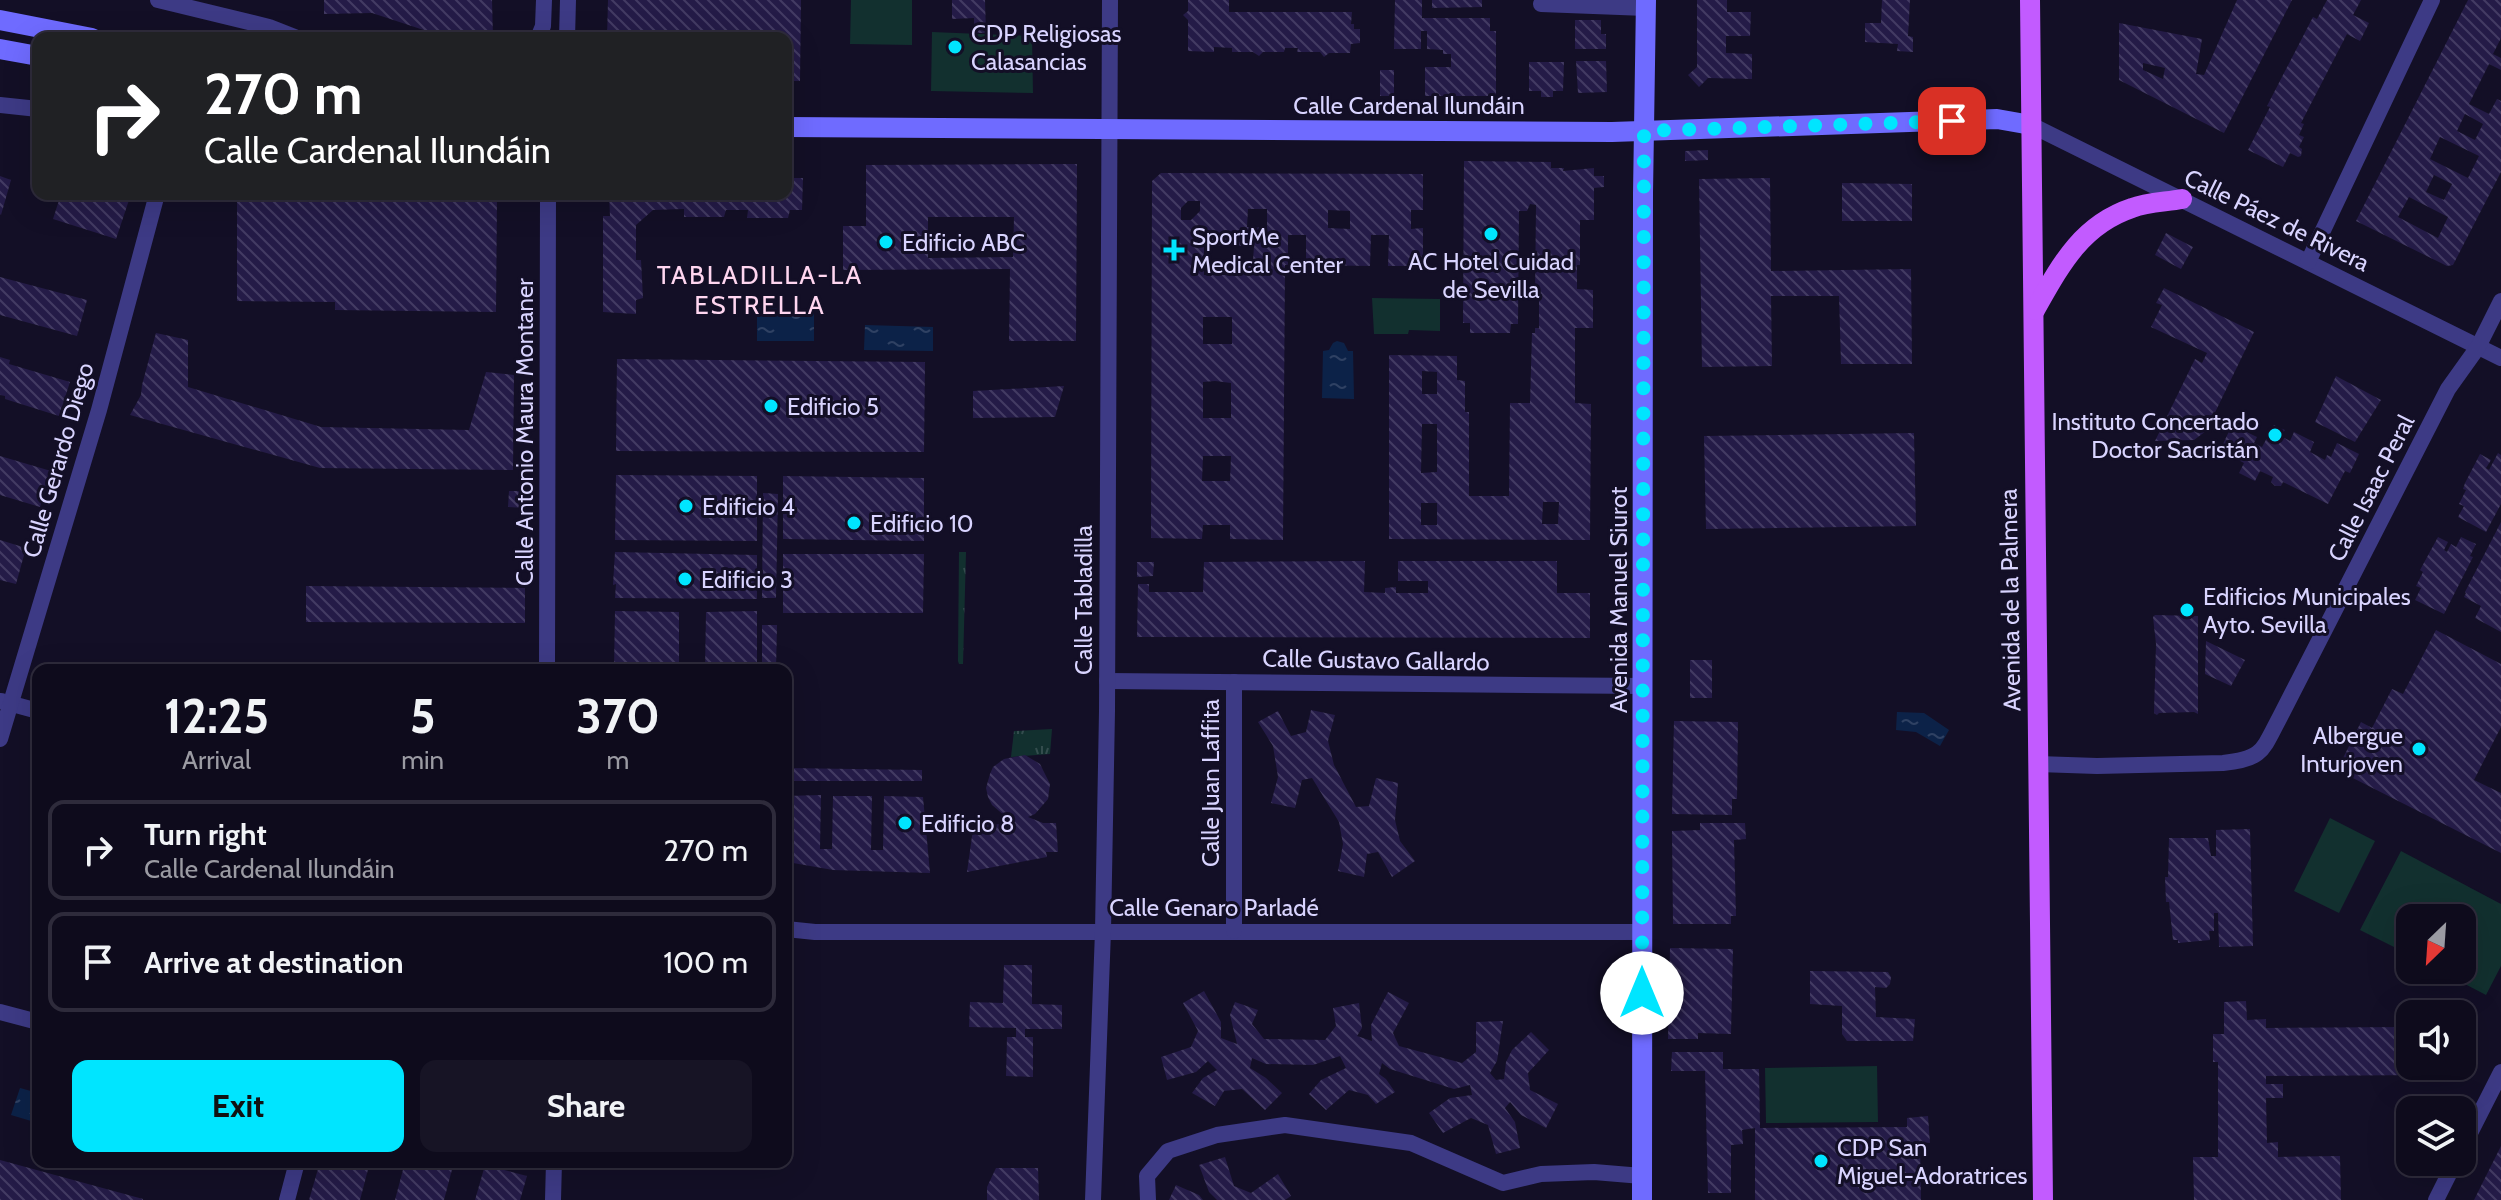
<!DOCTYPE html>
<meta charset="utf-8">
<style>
body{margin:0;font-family:Cabin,sans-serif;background:#171425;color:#f1f3f6;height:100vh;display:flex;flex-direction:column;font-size:30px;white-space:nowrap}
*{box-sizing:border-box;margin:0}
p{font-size:26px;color:#9b9ba3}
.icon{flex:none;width:44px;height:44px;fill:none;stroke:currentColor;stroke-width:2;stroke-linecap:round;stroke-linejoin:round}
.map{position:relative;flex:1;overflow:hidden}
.drawer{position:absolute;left:32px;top:664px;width:760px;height:504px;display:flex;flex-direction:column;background:#0e0b1c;border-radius:16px;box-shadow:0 8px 32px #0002,0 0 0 2px #2e2b3b}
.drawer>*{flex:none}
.top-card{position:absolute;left:32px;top:32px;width:760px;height:168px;border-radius:16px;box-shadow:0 8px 32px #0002,0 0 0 2px #2e2b3b;background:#202124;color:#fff;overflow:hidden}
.needle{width:52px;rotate:205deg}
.controls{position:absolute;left:2396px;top:904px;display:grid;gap:16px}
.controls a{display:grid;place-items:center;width:80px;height:80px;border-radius:16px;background:#0e0b1c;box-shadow:0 8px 32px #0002,0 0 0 2px #2e2b3b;font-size:40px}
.pin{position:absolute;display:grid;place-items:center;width:68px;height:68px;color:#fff;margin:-34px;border-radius:16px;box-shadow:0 4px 12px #0006}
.me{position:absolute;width:88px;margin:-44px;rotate:0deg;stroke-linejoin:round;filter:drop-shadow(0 0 6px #0008)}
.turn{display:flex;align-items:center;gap:28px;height:168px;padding:0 40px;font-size:36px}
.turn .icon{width:104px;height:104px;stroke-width:2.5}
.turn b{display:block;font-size:56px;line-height:68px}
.eta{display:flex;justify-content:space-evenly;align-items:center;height:136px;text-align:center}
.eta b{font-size:48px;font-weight:800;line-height:56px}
.cta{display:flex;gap:16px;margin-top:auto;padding:16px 40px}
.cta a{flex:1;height:92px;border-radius:16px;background:#00e5ff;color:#111;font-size:32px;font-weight:800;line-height:92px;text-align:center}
.cta a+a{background:#171425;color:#f1f3f6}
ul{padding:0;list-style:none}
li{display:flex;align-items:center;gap:24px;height:100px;margin:0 16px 12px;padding:0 24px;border:4px solid #2e2b3b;border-radius:16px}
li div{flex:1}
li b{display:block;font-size:30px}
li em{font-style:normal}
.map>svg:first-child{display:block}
.grass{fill:url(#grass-tufts)}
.pitch{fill:#12302f}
.water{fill:url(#water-ripples)}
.building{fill:url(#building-back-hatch);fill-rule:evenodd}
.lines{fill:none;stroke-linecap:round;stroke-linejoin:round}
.street{stroke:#3d3a85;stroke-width:16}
.secondary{stroke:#6f6bff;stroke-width:20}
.primary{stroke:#c25bff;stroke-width:20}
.route{stroke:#00e5ff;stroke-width:14;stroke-dasharray:0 25.2}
.poi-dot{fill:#00e5ff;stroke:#130f26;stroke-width:3}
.labels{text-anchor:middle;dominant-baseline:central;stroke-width:6;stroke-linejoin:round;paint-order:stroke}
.poi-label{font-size:24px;fill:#d9d4ff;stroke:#130f26;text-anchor:start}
.street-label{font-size:24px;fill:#d9d4ff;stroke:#130f26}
.neighbourhood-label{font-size:26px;letter-spacing:2px;fill:#ffd6f0;stroke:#130f26}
</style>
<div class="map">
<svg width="2501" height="1200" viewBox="0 0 2501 1200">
<defs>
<pattern id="grass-tufts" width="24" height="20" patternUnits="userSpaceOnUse" patternTransform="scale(2)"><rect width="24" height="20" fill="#12302f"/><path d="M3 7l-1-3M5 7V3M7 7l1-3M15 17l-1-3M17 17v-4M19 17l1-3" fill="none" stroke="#344d4e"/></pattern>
<pattern id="water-ripples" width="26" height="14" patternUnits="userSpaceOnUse" patternTransform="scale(2)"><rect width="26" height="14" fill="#0c2248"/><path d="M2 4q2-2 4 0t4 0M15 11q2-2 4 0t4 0" fill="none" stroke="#2f4163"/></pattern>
<pattern id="building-back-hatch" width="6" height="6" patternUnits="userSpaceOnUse" patternTransform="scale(2)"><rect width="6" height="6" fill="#241b47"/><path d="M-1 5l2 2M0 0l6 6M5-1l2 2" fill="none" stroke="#433b63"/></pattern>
</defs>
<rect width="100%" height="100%" fill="#130f26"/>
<g class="grass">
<polygon points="959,552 966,552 963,664 959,664 958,661"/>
<polygon points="1052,729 1050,754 1011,757 1014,731"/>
</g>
<g class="pitch">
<polygon points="851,0 912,0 912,45 850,44"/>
<polygon points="932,32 1032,36 1033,93 931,91"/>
<polygon points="1372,298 1440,299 1440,331 1409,330 1408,334 1374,334"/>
<polygon points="2330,818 2375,841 2339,913 2294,891"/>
<polygon points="2401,851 2501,904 2501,966 2486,995 2438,970 2462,970 2462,918 2410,918 2410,955 2360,930"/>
<polygon points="1877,1066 1878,1122 1766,1123 1765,1068"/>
</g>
<g class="water">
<polygon points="757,308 814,310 814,341 757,341"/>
<polygon points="865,325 933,327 933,351 864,350"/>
<polygon points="1337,341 1344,343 1348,351 1353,351 1354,399 1322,398 1323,351 1329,350 1333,343"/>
<polygon points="1897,712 1924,713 1949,730 1940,746 1916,732 1896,730"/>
<polygon points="20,1088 38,1093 38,1123 11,1115"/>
</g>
<g class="building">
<polygon points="324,0 492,0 493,38 448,38 372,13 324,14"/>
<polygon points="608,0 801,0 800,81 786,81 786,38 607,38"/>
<polygon points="952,0 985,0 986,33 974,33 974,18 952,19"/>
<polygon points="1188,0 1229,0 1229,12 1352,12 1351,24 1354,24 1354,29 1360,29 1360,43 1351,44 1350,53 1329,53 1324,57 1320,52 1297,52 1298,48 1285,48 1284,52 1263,52 1259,56 1253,52 1232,52 1232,48 1214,47 1214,52 1188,51 1188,20 1183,15 1188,11"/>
<polygon points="1395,0 1422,0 1422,18 1490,18 1490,31 1496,31 1496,96 1425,96 1425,67 1451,67 1451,54 1443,54 1443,50 1427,49 1427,31 1421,31 1421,49 1394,49"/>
<polygon points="1432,0 1482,0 1482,7 1432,8"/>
<polygon points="1697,0 1727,0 1727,12 1751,12 1750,36 1726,36 1726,53 1752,54 1752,79 1708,78 1699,87 1688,75 1697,67"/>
<polygon points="1882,0 1910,0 1908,36 1913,37 1913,52 1897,51 1898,44 1865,42 1865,23 1881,23"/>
<path d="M2237,0H2292L2224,133L2119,80V23L2202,39L2196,74L2204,75ZM2143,63L2165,68L2163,79L2143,70Z"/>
<polygon points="2327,0 2361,0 2353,15 2369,23 2360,41 2347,34 2301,123 2304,124 2299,135 2304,137 2299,147 2302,149 2301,156 2298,157 2290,153 2283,167 2248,150 2270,107 2267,106 2313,17 2317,19"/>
<path d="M2468,0H2501V38L2493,54L2501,58V70L2489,64L2469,104L2489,114L2497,99L2501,101V172L2453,265L2447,266L2356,221ZM2465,114L2483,124L2475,140L2457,131ZM2440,137L2479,156L2468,178L2430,159ZM2434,175L2452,184L2444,200L2426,192ZM2409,197L2448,217L2438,238L2398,217Z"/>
<polygon points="1575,20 1601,20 1601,34 1606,34 1606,49 1575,49"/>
<polygon points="1576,61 1606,61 1607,92 1578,93"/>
<polygon points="1529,62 1564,62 1563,91 1553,91 1553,97 1541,97 1541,91 1529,91"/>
<rect x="1380" y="70" width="14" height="26"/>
<polygon points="1708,150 1708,160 1685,161 1685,151"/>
<path d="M1464,161L1551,162V168H1564L1563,171L1594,168V176H1604V187L1594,188V220H1580V265H1577V289L1593,290V328H1575V403L1591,404L1590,540L1389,539V355L1457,356V380L1465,381V412H1469V496H1509L1510,403H1530L1532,333H1535V328H1539V298L1535,297L1536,205L1530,204L1527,211H1519L1518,324H1511L1510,333H1470V323H1463ZM1422,371L1437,372V394H1422ZM1422,424H1437V472L1421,473ZM1543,502H1559L1558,524H1542ZM1421,503H1437V525H1421Z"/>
<path d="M1077,164L1076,341H1009L1010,269L843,270V226H866V165ZM928,217H1014L1013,257L928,258Z"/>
<path d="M1161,173L1423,174V210H1411V229L1423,228V266H1388L1389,235H1371L1370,266L1306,265V235H1288V265H1285L1283,540L1230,539V525H1203L1202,539L1151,538L1152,181ZM1188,201H1200V211L1191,220H1181V208ZM1248,209H1267V228L1247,227ZM1328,210L1350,211V229L1328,228ZM1204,246H1254L1253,261L1232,260L1231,275H1204ZM1203,317H1232V344H1203ZM1215,381L1231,383V418H1203V382ZM1203,456H1231L1230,481H1202Z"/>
<polygon points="0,176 11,180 1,215 0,214"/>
<polygon points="786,178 803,178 802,210 790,210 788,218 747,218 748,210 726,210 724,217 684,217 684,209 653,210 636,225 636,260 641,260 643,298 636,300 636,314 603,312 603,216 610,216 609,194 786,194"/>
<polygon points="1770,178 1771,271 1911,269 1912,364 1841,364 1839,296 1771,296 1772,366 1702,367 1699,179"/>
<polygon points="1842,183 1912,184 1912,221 1842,221"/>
<polygon points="61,194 111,194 129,200 116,239 53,219"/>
<polygon points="237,194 497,196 496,312 335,310 335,302 237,301"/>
<polygon points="2166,233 2193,247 2181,269 2155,255"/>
<polygon points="0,277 87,300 77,336 0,315"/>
<polygon points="2164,288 2254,332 2206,431 2194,440 2155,441 2195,359 2202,363 2207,353 2151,327 2162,305 2156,303"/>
<polygon points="156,333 188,340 188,387 321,427 469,430 486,372 514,375 513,470 320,468 130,415 141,395 142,385"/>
<polygon points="0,357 10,360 9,364 70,382 59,416 5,399 5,396 0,395"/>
<polygon points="617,359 925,362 924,452 616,451"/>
<polygon points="2336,376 2381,400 2355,442 2315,422"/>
<polygon points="1064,386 1055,417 973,418 973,391"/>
<polygon points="2232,425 2257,437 2254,443 2262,447 2274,425 2285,430 2281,436 2290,441 2294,432 2314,442 2310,452 2325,460 2327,455 2331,457 2337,443 2359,454 2350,473 2345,471 2328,504 2283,482 2281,486 2275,486 2271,482 2273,477 2260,471 2255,481 2239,473 2244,463 2231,456 2234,450 2223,444"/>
<polygon points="1914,433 1916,526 1706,529 1704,436"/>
<polygon points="2498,453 2501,455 2501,504 2486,532 2458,517 2464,506 2459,504 2466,490 2463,489 2465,483 2480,454 2491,460 2486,468 2489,470"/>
<polygon points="0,456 51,471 40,507 0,495"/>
<polygon points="616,475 757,476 757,541 615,540"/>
<polygon points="783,476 924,478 924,541 783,539"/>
<polygon points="509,491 526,491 525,508 508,507"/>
<polygon points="763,493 778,494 776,598 762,598"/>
<polygon points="2501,522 2501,632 2475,618 2481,606 2464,597 2466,593 2465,592"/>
<polygon points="2438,537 2448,542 2444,550 2447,552 2451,544 2456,547 2461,537 2476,544 2470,556 2473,557 2444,614 2415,600 2421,588 2416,586 2423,572 2420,570"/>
<polygon points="0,540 26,548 16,584 0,580"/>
<polygon points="615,552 757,555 757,599 615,598 616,584 613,585"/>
<polygon points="783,554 924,554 923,613 783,613"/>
<polygon points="1365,561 1364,592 1385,593 1385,588 1396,587 1396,593 1428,593 1428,581 1398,581 1398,561 1557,561 1557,593 1590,593 1590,638 1137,637 1138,584 1149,584 1149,592 1203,592 1204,562"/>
<polygon points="1137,562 1154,562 1153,576 1137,577"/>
<polygon points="306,586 525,588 525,623 306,622"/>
<polygon points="615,611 679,612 679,670 614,670"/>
<polygon points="757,611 757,670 705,670 706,612"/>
<polygon points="2155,615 2198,616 2198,714 2194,712 2159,713 2157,715 2154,713 2156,644 2153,617"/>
<polygon points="762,625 777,625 776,670 762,670"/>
<polygon points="2436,630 2501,664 2501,727 2474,780 2501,793 2501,853 2337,770 2361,722 2372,728 2392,689 2403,694"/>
<polygon points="2206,641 2245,660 2231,686 2205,674"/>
<rect x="1690" y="660" width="22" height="38"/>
<polygon points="1311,710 1335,715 1328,741 1334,765 1356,807 1369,806 1376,778 1398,783 1395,820 1400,841 1415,861 1392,877 1378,852 1367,854 1364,877 1338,871 1343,844 1339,822 1312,778 1302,780 1295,808 1271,803 1278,777 1273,746 1258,722 1278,711 1291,736 1306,732"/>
<polygon points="1674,721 1738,722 1737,799 1732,799 1732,815 1672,814"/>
<polygon points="1025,755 1040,764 1050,784 1048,799 1035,814 1028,817 1043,823 1056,823 1058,852 1046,852 1047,857 967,872 973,829 978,830 978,825 1005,824 1005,816 992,805 988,797 986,788 990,774 993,767 1004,759"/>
<polygon points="786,768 922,770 922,781 786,781"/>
<polygon points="821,795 820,849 832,849 833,796 872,796 871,850 883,850 884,796 923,797 930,873 833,870 793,863 794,862 786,860 786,796"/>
<polygon points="1700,823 1745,823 1746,839 1734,840 1736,916 1731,916 1731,924 1673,924 1672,831 1700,830"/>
<polygon points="2250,829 2253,946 2219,947 2218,913 2214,913 2214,931 2209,931 2210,940 2178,943 2178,940 2173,940 2169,902 2166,902 2165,877 2168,877 2169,838 2208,838 2211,856 2216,856 2216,830"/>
<polygon points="1670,948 1733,949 1731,1034 1698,1033 1698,1039 1668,1039"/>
<polygon points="1004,965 1032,965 1032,1004 1062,1005 1062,1029 1025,1029 1025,1037 1033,1037 1033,1077 1006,1076 1007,1037 1016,1037 1016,1028 969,1027 970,1002 1003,1003"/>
<polygon points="1810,971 1888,972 1891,977 1890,984 1886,988 1875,987 1876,1017 1915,1019 1913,1041 1847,1041 1842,1034 1842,1006 1810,1004"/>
<polygon points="1204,991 1221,1022 1221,1038 1237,1044 1230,1015 1235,1002 1258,1010 1252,1024 1264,1039 1325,1040 1336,1026 1333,1008 1359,1003 1362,1028 1357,1036 1372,1041 1371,1025 1388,992 1409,1003 1393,1033 1399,1046 1462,1063 1476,1052 1476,1022 1503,1021 1497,1061 1490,1073 1496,1080 1504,1079 1506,1062 1512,1050 1531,1032 1549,1050 1528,1073 1530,1090 1558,1104 1546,1128 1521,1115 1510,1102 1505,1108 1515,1122 1520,1148 1496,1154 1488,1125 1471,1118 1443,1133 1429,1113 1450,1098 1472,1095 1470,1085 1454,1089 1390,1069 1382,1063 1379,1074 1386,1079 1395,1092 1376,1104 1368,1095 1349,1090 1326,1110 1309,1094 1321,1080 1346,1068 1340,1056 1313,1065 1266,1064 1252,1058 1250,1068 1266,1078 1282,1093 1265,1110 1242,1089 1224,1091 1215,1106 1192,1093 1203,1078 1217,1070 1208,1061 1196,1072 1167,1080 1161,1057 1191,1047 1198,1031 1183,1003"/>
<polygon points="2246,1001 2247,1020 2266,1019 2266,1028 2410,1027 2410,1066 2430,1066 2430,1075 2266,1076 2266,1084 2283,1084 2283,1098 2266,1098 2267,1143 2278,1142 2278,1157 2340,1156 2341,1200 2194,1200 2193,1157 2218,1157 2218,1062 2213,1062 2213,1034 2224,1034 2224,1002"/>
<polygon points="1672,1052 1723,1052 1723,1069 1759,1069 1760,1128 1907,1127 1907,1118 1928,1116 1930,1143 1920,1142 1921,1200 1755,1200 1755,1128 1742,1130 1743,1144 1731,1145 1731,1193 1708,1193 1705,1071 1671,1071"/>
<polygon points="2501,1146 2501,1200 2474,1200"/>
<polygon points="1225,1157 1234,1186 1251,1193 1278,1174 1291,1196 1285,1200 1217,1200 1209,1192 1199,1165"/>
<polygon points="0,1160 143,1199 143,1200 0,1200"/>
<polygon points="320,1162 370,1162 360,1200 309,1200"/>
<polygon points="405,1162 454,1162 444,1200 395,1200"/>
<polygon points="485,1165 527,1176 520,1200 475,1200"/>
<polygon points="996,1168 1038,1168 1039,1200 987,1200 987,1187"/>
<polygon points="1176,1185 1199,1195 1203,1200 1169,1200"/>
</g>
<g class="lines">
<g class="street">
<polyline points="158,0 269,27 297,38"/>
<polyline points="1541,4 1646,8"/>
<polyline points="538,38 543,26 544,0"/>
<polyline points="567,38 568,0"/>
<polyline points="0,105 38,109"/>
<polyline points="2031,125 2501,358"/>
<polyline points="2308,262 2432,0"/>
<polyline points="547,670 548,194"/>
<polyline points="1107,681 1644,686"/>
<polyline points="1,701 38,711"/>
<polyline points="0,739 99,410 157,194"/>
<path d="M2038,764L2097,766L2223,763C2263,759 2262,751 2280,717L2448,389L2478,347L2501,301"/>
<polyline points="786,929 815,932 1642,932"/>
<polyline points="1234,931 1234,682"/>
<polyline points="0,1012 38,1022"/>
<polyline points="2462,1149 2501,1072"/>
<polyline points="287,1200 297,1162"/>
<polyline points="553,1200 554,1162"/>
<polyline points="1093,1200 1103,931 1107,711 1110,0"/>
<polyline points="1148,1200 1147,1176 1168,1151 1217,1135 1285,1125 1411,1143 1503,1183 1541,1174 1594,1172 1642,1176"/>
<polyline points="2436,1200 2455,1162"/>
</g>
<g class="secondary">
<polyline points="0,20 92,38"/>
<polyline points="0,49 38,56"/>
<polyline points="786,127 1612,132 1997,119 2031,125"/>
<polyline points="1642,1200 1643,193 1646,0"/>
</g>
<g class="primary">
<polyline points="2030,0 2043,1200"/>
<path d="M2035,310C2060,266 2081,225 2132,208C2147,202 2166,202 2182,199"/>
</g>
</g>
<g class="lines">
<polyline class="route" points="1642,993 1644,131 1952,121"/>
</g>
<g class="poi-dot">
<circle cx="955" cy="47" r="8"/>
<circle cx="1491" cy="234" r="8"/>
<circle cx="886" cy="242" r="8"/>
<path d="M1170 238h8v8h8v8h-8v8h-8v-8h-8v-8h8z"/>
<circle cx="771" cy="406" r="8"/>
<circle cx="2275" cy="435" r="8"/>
<circle cx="686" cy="506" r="8"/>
<circle cx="854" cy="523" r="8"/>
<circle cx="685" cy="579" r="8"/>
<circle cx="2187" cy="610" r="8"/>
<circle cx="2419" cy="749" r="8"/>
<circle cx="905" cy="823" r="8"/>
<circle cx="1821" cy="1161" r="8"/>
</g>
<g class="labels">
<g class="poi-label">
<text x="971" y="33">CDP Religiosas<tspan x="971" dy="28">Calasancias</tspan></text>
<text x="1192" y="236">SportMe<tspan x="1192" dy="28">Medical Center</tspan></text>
<text x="902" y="242">Edificio ABC</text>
<text x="1491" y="261" text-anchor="middle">AC Hotel Cuidad<tspan x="1491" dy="28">de Sevilla</tspan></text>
<text x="787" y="406">Edificio 5</text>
<text x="2259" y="421" text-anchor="end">Instituto Concertado<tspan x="2259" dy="28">Doctor Sacristán</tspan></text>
<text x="702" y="506">Edificio 4</text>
<text x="870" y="523">Edificio 10</text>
<text x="701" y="579">Edificio 3</text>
<text x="2203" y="596">Edificios Municipales<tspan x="2203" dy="28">Ayto. Sevilla</tspan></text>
<text x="2403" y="735" text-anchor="end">Albergue<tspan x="2403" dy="28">Inturjoven</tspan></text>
<text x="921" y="823">Edificio 8</text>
<text x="1837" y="1147">CDP San<tspan x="1837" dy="28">Miguel-Adoratrices</tspan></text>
</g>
<g class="street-label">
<text x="1409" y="105">Calle Cardenal Ilundáin</text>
<text transform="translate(2277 220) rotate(26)">Calle Páez de Rivera</text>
<text transform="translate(524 432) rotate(-90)">Calle Antonio Maura Montaner</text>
<text transform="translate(58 460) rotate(-74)">Calle Gerardo Diego</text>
<text transform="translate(2371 488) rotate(-63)">Calle Isaac Peral</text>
<text transform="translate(1083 600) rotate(-90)">Calle Tabladilla</text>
<text transform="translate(1618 600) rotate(-90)">Avenida Manuel Siurot</text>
<text transform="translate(2010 600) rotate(-91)">Avenida de la Palmera</text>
<text transform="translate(1376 660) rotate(1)">Calle Gustavo Gallardo</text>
<text transform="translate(1210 783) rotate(-90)">Calle Juan Laffita</text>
<text x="1214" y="907">Calle Genaro Parladé</text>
</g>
<g class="neighbourhood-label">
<text x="760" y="275">TABLADILLA-LA<tspan x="760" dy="30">ESTRELLA</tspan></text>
</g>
</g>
</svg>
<div class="controls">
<a><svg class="needle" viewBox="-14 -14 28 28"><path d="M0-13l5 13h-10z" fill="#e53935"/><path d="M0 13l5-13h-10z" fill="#9b9ba3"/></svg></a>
<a><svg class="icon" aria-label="sound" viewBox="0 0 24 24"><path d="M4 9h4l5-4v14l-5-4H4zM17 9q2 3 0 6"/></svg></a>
<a><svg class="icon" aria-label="layers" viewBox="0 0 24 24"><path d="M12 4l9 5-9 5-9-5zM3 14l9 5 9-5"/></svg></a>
</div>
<div class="pin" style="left:1952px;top:121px;background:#d93025"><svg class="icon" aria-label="arrive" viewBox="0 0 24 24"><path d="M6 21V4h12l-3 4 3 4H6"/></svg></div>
<svg class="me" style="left:1642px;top:993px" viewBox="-20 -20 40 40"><circle r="19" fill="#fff"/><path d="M0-13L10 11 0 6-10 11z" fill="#00e5ff"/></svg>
<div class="top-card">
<div class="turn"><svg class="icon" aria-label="right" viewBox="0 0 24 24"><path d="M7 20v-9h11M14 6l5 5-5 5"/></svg><div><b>270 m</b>Calle Cardenal Ilundáin</div></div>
</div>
<section class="drawer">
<div class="eta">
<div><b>12:25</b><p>Arrival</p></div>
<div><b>5</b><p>min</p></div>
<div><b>370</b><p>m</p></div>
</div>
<ul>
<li><svg class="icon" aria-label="right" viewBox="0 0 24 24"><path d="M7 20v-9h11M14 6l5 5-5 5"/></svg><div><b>Turn right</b><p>Calle Cardenal Ilundáin</p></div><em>270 m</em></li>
<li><svg class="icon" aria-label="arrive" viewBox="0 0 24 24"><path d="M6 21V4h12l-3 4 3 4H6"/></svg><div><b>Arrive at destination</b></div><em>100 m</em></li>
</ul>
<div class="cta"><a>Exit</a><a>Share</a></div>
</section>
</div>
